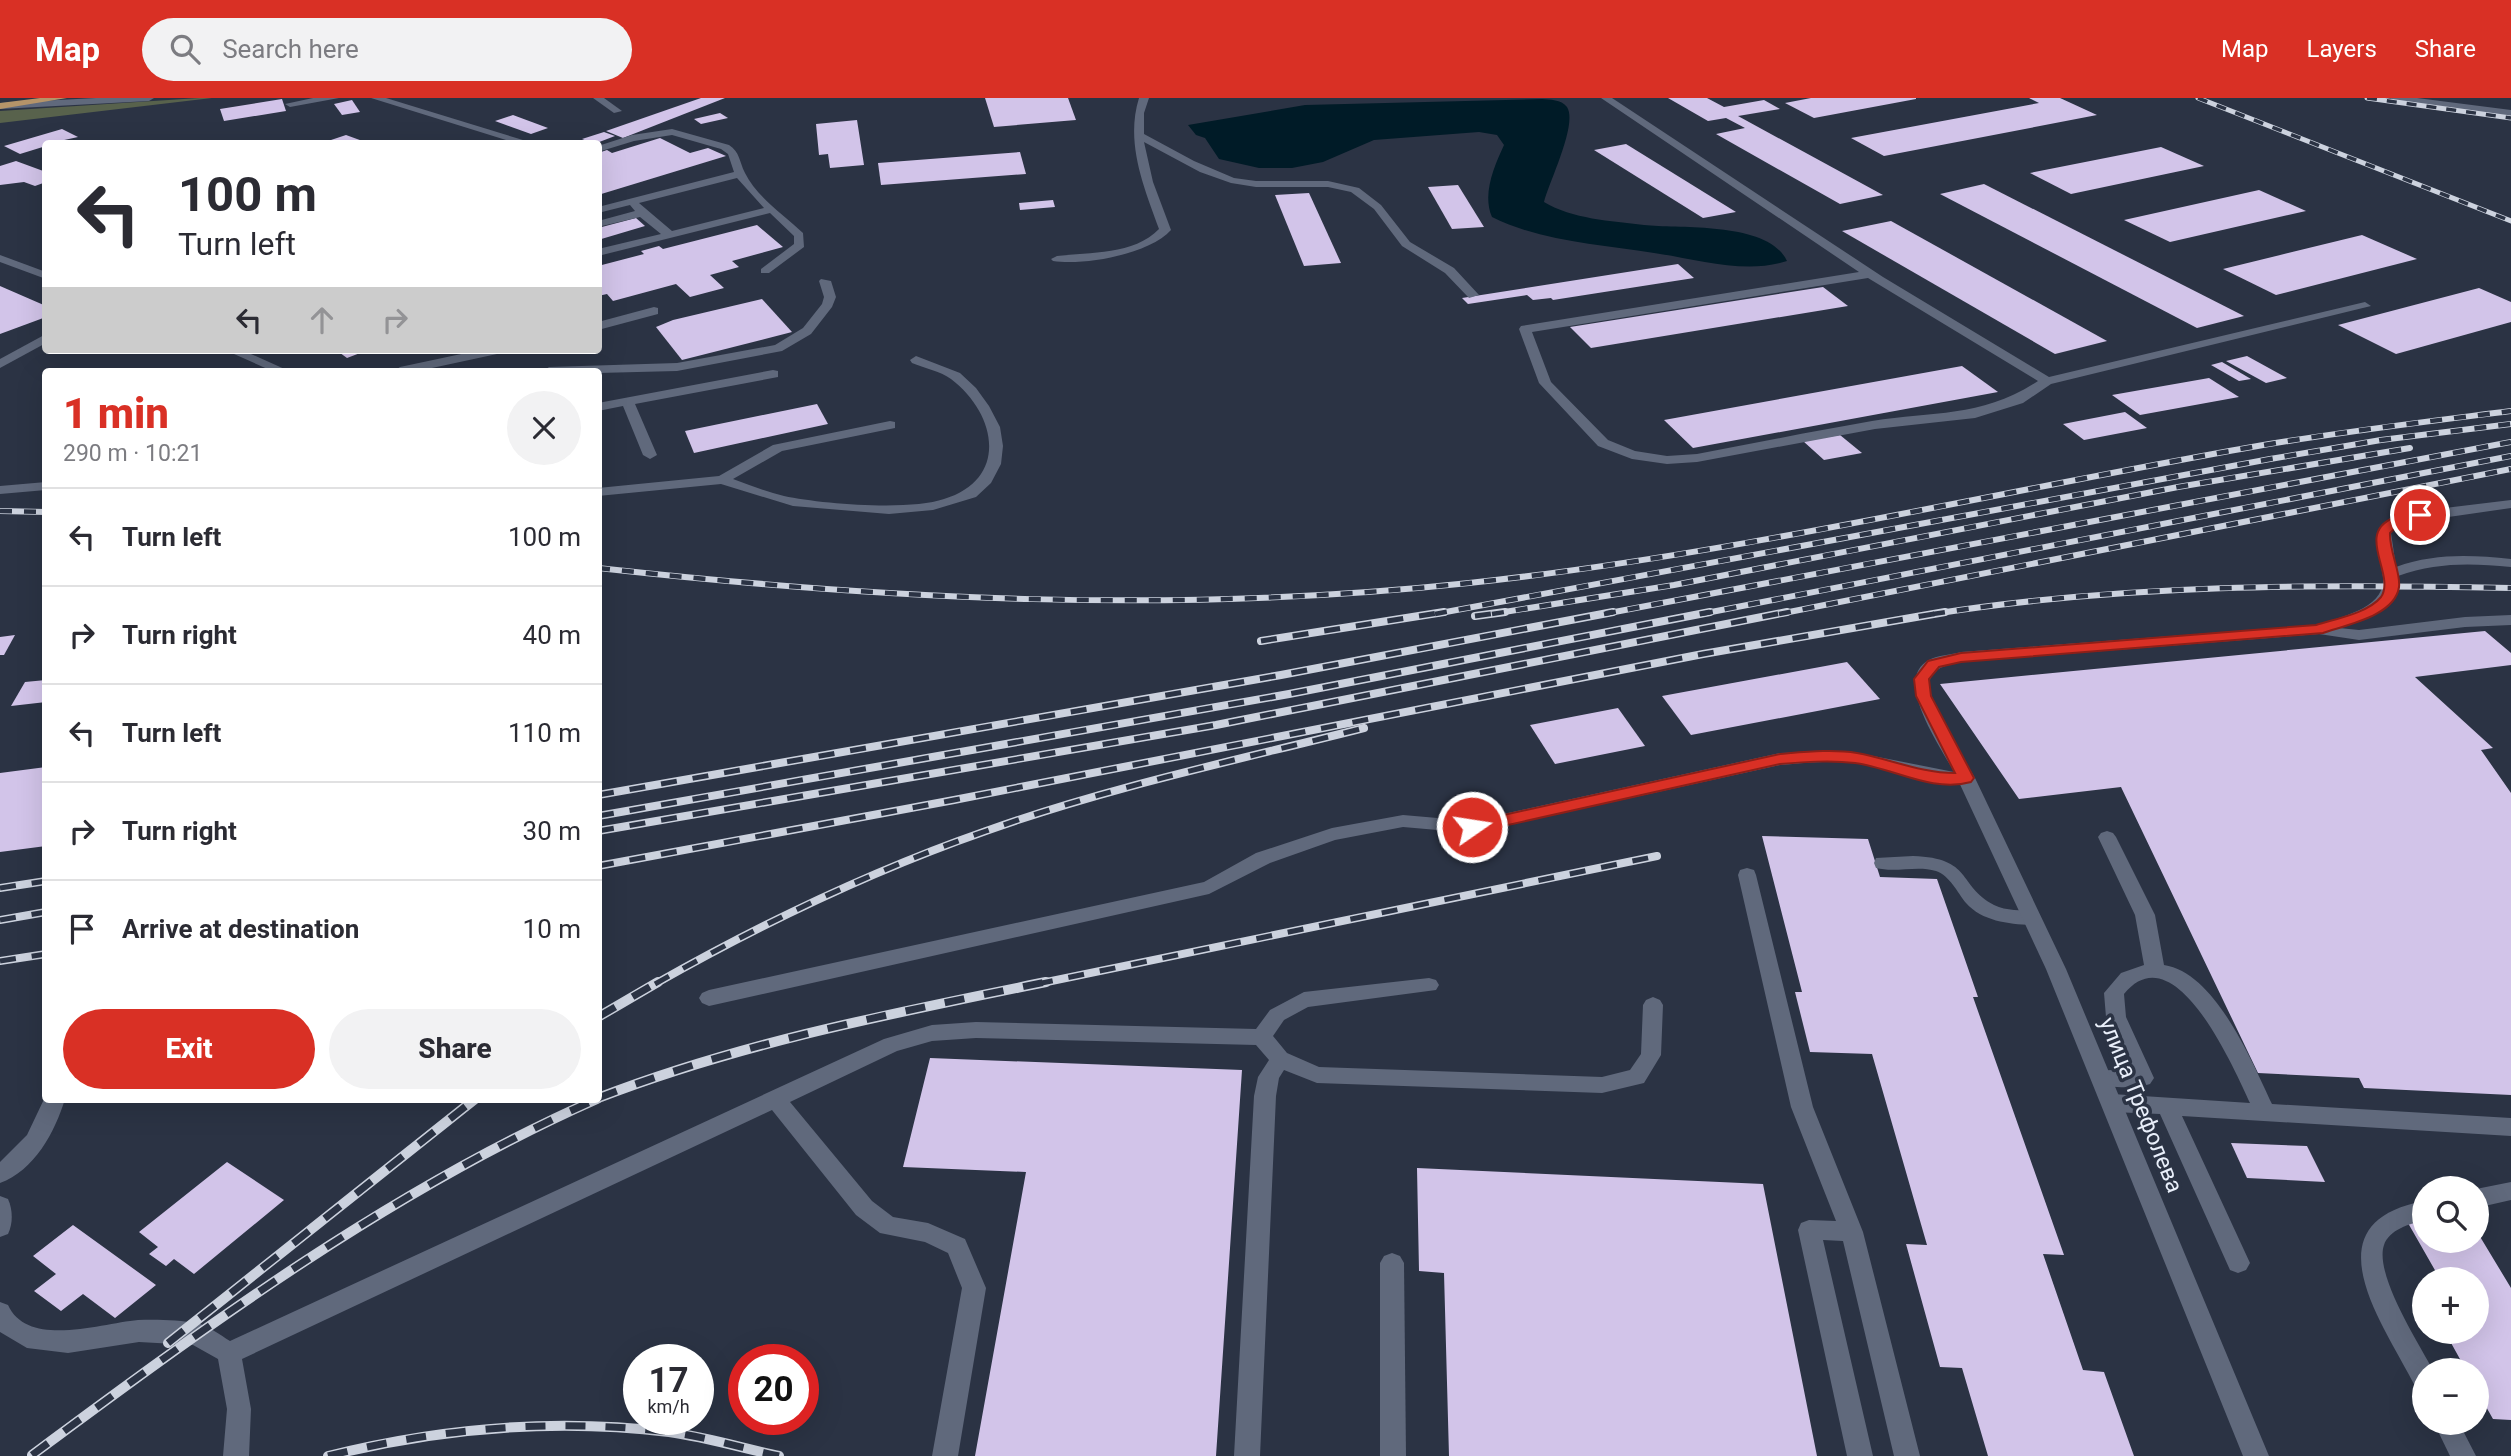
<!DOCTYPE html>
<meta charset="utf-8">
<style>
body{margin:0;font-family:Roboto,sans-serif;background:#f2f2f3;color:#2b2b33;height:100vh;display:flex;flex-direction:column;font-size:26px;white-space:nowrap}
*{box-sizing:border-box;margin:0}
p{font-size:23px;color:#7c7c81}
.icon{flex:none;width:38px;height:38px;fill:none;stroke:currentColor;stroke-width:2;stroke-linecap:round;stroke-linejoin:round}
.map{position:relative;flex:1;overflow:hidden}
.details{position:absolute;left:42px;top:270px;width:560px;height:735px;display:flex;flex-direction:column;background:#fff;border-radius:7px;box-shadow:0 7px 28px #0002}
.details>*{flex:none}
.guide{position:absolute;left:42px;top:42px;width:560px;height:214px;border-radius:7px;box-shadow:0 7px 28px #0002;background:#fff;color:#2b2b33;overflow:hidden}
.tools{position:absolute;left:2412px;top:1078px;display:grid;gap:14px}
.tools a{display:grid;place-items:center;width:77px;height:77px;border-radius:50%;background:#fff;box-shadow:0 7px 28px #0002;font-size:35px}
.speed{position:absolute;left:623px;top:1246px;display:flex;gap:14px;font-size:35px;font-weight:700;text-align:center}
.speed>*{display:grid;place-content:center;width:91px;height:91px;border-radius:50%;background:#fff;box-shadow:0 7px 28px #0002;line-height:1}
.speed small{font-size:18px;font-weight:400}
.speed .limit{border:10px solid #d22;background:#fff;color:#111}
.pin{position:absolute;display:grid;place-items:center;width:60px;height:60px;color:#fff;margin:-30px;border:4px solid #fff;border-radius:50%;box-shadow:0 2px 7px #0007}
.me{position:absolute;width:77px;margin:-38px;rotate:77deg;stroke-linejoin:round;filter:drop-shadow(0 0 5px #0008)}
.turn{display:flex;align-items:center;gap:24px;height:147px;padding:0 21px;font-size:32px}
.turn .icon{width:91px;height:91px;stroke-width:2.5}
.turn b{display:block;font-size:49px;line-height:60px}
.lanes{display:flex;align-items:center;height:66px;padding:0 21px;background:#0003;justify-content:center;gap:35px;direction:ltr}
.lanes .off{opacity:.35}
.round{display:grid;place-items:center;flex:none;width:74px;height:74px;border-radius:37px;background:#f2f2f3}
.head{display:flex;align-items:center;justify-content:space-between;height:119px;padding:0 21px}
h1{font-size:42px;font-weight:800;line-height:52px;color:#d93025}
.action{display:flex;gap:14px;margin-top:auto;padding:14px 21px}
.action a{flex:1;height:80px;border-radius:42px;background:#d93025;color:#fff;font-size:28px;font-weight:800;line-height:80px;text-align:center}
.action a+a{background:#f2f2f3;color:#2b2b33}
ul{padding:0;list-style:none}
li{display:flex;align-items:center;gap:21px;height:98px;padding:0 21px;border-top:2px solid #e1e1e2}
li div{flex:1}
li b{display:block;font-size:26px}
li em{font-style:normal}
header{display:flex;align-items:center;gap:42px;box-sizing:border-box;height:98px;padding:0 35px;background:#d93025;color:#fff}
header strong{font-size:33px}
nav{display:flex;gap:38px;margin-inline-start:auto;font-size:24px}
.search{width:490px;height:63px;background:#f2f2f3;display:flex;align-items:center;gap:18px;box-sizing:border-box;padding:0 24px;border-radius:38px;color:#7c7c81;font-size:26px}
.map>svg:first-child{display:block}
.green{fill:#58624c}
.water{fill:#001b27}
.building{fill:#d2c4e9}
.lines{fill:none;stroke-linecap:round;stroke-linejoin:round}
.service{fill:#60697c;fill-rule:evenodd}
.minor{fill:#60697c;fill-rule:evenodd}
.primary{fill:#b59469;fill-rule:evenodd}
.rail-far3-casing{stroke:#ccd2de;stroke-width:5}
.rail-far2-casing{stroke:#ccd2de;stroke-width:6}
.rail-far1-casing{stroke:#ccd2de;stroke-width:8}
.rail-casing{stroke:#ccd2de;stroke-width:10}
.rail-far3{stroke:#2b3344;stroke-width:3.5;stroke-dasharray:10;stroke-linecap:butt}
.rail-far2{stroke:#2b3344;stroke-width:4.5;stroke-dasharray:12;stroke-linecap:butt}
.rail-far1{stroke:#2b3344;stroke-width:5;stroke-dasharray:16;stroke-linecap:butt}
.rail{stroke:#2b3344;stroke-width:7;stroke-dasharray:20;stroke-linecap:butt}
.route{fill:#d93025;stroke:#8d1f18;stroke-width:2}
.labels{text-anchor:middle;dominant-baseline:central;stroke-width:7;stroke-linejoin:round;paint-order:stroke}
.near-street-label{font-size:23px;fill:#e9effa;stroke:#2b3344}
</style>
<header>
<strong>Map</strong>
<div class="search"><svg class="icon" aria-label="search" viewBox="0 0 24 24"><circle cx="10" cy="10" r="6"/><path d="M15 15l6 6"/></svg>Search here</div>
<nav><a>Map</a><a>Layers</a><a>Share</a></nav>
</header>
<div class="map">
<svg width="2511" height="1358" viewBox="0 0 2511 1358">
<rect width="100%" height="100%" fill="#2b3344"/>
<polygon class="green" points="199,0 212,0 0,25 0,13"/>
<path class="water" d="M1542,1C1550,2 1561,1 1567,9C1578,26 1549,84 1544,104C1572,121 1611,123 1644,127C1681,131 1768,123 1787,163C1745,177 1697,161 1654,155C1599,146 1543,144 1492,119C1482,96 1494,69 1504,47L1497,37L1479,34L1374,42L1323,64L1292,70H1259L1219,61L1205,40L1196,37L1188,27L1305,7Z"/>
<g class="building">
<polygon points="701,0 725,0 623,40 606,33"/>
<polygon points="985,0 1068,0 1076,22 994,29"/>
<polygon points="1668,0 1707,0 1724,9 1764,2 1780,11 1738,18 1883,97 1840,106 1716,36 1745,30 1726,20 1708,23"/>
<polygon points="1811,0 1916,0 1916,1 1814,20 1785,5"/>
<polygon points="2029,0 2060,0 2097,17 1884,58 1851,40 2039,5"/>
<polygon points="282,1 286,13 224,23 220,11"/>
<polygon points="352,2 360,14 342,17 334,6"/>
<polygon points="720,15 728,20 701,26 694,21"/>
<polygon points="513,17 548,30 531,36 495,23"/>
<polygon points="857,22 864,67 830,70 828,56 819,57 816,26"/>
<polygon points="62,31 78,39 46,46 46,48 20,56 4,48"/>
<polygon points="604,34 615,38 594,46 582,41"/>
<polygon points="346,37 368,45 368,46 328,43"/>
<polygon points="660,40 690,55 708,50 726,58 598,97 598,55 607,52 612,55"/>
<polygon points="1626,46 1736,114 1703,120 1594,52"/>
<polygon points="2161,49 2204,68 2071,96 2030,75"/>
<polygon points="1020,54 1026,76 881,87 878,65"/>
<polygon points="16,63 46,74 46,84 35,88 24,84 0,87 0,68"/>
<polygon points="1984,86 2244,218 2197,230 1940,96"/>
<polygon points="1458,87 1484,129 1452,131 1428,89"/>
<polygon points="2259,92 2306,113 2170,144 2124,122"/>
<polygon points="1309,95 1341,165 1304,168 1275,97"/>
<polygon points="1053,102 1055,109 1020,112 1019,105"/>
<polygon points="636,120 645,128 598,142 598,130"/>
<polygon points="1891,123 2107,243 2055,256 1842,133"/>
<polygon points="757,127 783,149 732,163 739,169 710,177 724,190 690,199 676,186 613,203 607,196 598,198 598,168 644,156 641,153 659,148 663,151"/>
<polygon points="2362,137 2417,161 2276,197 2223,171"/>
<polygon points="1678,166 1694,180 1553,202 1551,200 1533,202 1527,197 1468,206 1462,200"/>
<polygon points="0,188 46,208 46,219 0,236"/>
<polygon points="1823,189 1848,208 1591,250 1570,229"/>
<polygon points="2479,190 2511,204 2511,224 2396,256 2338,227"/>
<polygon points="762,201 792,234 682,262 656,229 673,222"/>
<polygon points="336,252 368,252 347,260"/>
<polygon points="2247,258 2287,280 2266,285 2226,263"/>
<polygon points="2222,264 2251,281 2239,283 2211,267"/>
<polygon points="1962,268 1998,294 1693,350 1664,322"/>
<polygon points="2209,280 2239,299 2140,317 2112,297"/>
<polygon points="817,306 828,326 694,355 685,333"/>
<polygon points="2125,314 2147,330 2084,342 2063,326"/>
<polygon points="1840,337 1862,355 1824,362 1803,343"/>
<polygon points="2485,533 2511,555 2511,567 2415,579 2493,650 2481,652 2511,695 2511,997 2364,990 2359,980 2258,975 2121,689 2019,701 1940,586"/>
<polygon points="15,537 4,557 0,557 0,539"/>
<polygon points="1847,564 1880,601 1691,637 1662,598"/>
<polygon points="46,582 46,604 11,608 25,584"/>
<polygon points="1618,610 1645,648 1555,666 1530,627"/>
<polygon points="46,669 46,748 0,754 0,675"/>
<polygon points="1762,738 1868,741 1880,779 1937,781 1978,899 1973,899 2064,1157 2043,1156 2083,1272 2104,1274 2134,1358 1988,1358 1962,1270 1940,1269 1906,1146 1927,1147 1872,956 1810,954 1795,894 1802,894"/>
<polygon points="930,960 1242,972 1216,1358 975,1358 1026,1074 903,1069"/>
<polygon points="2231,1045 2307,1048 2325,1084 2247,1080"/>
<polygon points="227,1064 284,1102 194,1176 174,1161 166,1168 149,1156 158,1149 139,1134"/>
<polygon points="1417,1070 1763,1086 1817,1358 1449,1358 1444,1175 1419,1173"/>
<polygon points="2408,1125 2424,1125 2424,1143 2476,1143 2476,1132 2511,1190 2511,1322 2493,1321 2476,1291 2476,1272 2466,1272 2445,1234 2476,1234 2476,1181 2440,1181"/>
<polygon points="73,1127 156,1187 115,1220 83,1196 61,1213 34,1193 56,1176 33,1158"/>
</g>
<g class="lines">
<g class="service">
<polygon points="313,0 339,0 290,9 285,6"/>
<polygon points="371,0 386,0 536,46 519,46"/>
<polygon points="593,0 604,0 622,13 614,15"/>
<path d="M1139,0H1149L1144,15V36L1194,63L1234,80L1256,83H1328L1359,90L1381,107L1410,144L1454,170L1479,197L1469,200L1445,175L1402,148L1374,111L1351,94L1328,89H1256L1231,85L1200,74L1144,44L1153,84L1171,132C1150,156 1084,168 1053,163L1051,161L1057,158C1090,154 1134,157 1159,131C1144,89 1125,45 1139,0Z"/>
<path d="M1601,0H1612L1883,179L2049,279L2365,204L2371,208L2051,286L2023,305L1975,320L1875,331L1697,364L1667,366L1632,361L1598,348L1539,285L1519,231L1521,228L1859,174ZM1868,180L2038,283C1982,320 1935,313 1872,323C1814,333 1755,345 1697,356L1667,358L1635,353L1608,342L1551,284L1532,234Z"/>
<polygon points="2390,0 2417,0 2511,12 2511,18 2395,3"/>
<path d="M672,31L729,47C740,54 739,63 745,75C756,98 784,117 803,135L804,149L769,175H761V171L794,146V138L770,115L598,158V151L661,136L640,119L598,129V123L635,113L630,107L598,115V109L734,74L728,56L721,51L672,37L634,43L598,54V48L632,37ZM737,80L764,110L672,133L639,105Z"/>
<polygon points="224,43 235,46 219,46"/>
<polygon points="821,181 831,183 836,199 832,209 811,236 782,253 677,273 598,275 598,273 543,273 549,269 677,265 775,247 803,230 822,206 824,199 819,183"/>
<polygon points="654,209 658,210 658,216 598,232 598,224"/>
<polygon points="46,236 46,245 0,270 0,261"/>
<polygon points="480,252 503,252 497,256 418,273 394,273 400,269"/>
<path d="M916,258L960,275L976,290L989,308L1000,329L1003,348L1001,366L991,385L976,399L933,412L889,416L793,408L721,386L598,398V390L719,378L773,347L890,323L895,324V330L782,353L733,381C750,387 767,394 784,398C821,406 910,413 944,401C1009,381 997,316 951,281C940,273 924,270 912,265L910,262Z"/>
<polygon points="773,272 778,273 778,279 635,306 657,357 650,361 643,357 623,308 598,313 598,305"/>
<polygon points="46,384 46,392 0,396 0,388"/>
<path d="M2511,402V410L2400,426L2391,435L2396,469C2435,455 2471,457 2511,461V469C2471,465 2437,464 2398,478C2401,511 2364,521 2339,530L2359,532L2465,519L2511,517V527L2465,529L2359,542L2319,536L1961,564C1950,567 1934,568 1930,582C1925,602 1964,661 1975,680L1972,684C1939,693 1890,671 1856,665C1831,662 1805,665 1780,667L1472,735L1403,729L1335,742L1270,765L1209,796L709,908L702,905L699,900L702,895L709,892L1204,784L1256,755L1332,730L1403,717L1472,723L1780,655L1848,653L1954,674C1941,649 1892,581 1929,562C1938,557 1951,557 1961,554L2316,527C2339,519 2386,511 2383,479C2381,464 2376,450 2377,434L2390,420L2395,419L2420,413Z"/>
<path d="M2107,733L2113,735L2116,739L2155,817L2164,867C2216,875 2252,964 2272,1006L2511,1020V1038L2182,1018L2250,1165L2246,1172L2238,1175L2230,1172L2160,1016L2112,1014L2104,1011L2101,1005L2104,999L2112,996L2250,1005C2234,971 2175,833 2124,896L2126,919L2154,980L2150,986C2135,991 2110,990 2095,985L2091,979L2095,973L2129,971L2106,919L2104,895L2121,875L2144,867L2135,817L2098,739L2101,735Z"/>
<path d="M1913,758C1973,760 1957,787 1994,807C2008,814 2024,811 2038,815L2041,820L2038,825L2031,827C2008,826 1982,823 1966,805C1957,794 1950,778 1936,773C1917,767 1896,775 1876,770L1874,765L1876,760Z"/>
<polygon points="1747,770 1754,772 1756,777 1813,1009 1863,1134 1920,1358 1894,1358 1843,1143 1823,1142 1873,1358 1847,1358 1798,1132 1801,1125 1809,1122 1836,1123 1791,1009 1738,777 1740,772"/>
<path d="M1429,880L1436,882L1439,887L1436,892L1308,909L1284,922L1273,938L1287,955L1319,969L1602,979L1630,972L1641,956L1643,907L1646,902L1653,899L1660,902L1663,907L1661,957L1644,985L1602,995L1317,985L1284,972L1279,980L1276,998L1260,1358H1234L1254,998L1258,979L1269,962L1256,947L976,940L932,943L897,953L790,1004L872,1103L893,1119L928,1125L965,1141L986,1190L958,1358H932L962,1190L948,1155L925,1144L880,1135L856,1117L772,1012L242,1261L251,1311L249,1358H223L227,1311L218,1261L193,1247L139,1244L68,1255L27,1250L0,1234V1204L8,1207C28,1251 102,1225 138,1222C155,1221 180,1222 197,1225C209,1228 220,1237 230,1243L884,941L932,927L976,924L1256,931L1270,912L1304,894Z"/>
<path d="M46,997V1001H65C55,1034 34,1073 0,1085V1064L27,1037Z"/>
<polygon points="2511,1084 2511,1102 2476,1110 2476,1091"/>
<path d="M0,1098L8,1101C13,1112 13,1126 8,1136L0,1139Z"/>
<path d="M2424,1103V1123C2410,1125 2389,1132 2384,1147C2374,1176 2419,1246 2433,1272H2424V1291L2415,1288C2383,1225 2307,1125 2424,1103Z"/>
<polygon points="1392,1155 1400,1158 1404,1165 1406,1358 1380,1358 1380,1165 1384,1158"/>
<polygon points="2434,1325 2459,1325 2476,1358 2450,1358"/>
</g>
<g class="minor">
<polygon points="96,0 154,0 149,3 0,11 0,5"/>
<polygon points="0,157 46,174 46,181 0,164"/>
<polygon points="225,252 242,252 289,273 272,273"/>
<polygon points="1966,674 1975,680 2066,871 2269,1358 2243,1358 2046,871 1957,680"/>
</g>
<polygon class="primary" points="40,0 67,0 0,11 0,5"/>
<defs>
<g id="rail-far3">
<polyline points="2198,0 2511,123"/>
<polyline points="2367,0 2511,20"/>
</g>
<g id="rail-far2">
<polyline points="0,413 46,414"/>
<path d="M598,470C888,502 1178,516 1469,485C1732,457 1991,395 2252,349C2338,334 2424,324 2511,313"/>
<polyline points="1435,516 2270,361 2381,342 2511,326"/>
<polyline points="1492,516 1674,487 2178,389 2410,350"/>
<polyline points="1604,516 2511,344"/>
<polyline points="1701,516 2511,358"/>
<polyline points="1779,516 2511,371"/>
<path d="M1933,516C2125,486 2317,486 2511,490"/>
</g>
<g id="rail-far1">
<polyline points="1475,518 1505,514"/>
<polyline points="1261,543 1444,514"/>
<polyline points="598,697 1281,577 1613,514"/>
<polyline points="598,718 1289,596 1710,514"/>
<polyline points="598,733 1216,627 1787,514"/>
<polyline points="598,768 954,702 1703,556 1945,514"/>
<polyline points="0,790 46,783"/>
<polyline points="0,822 46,814"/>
<polyline points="0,863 46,856"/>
<path d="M655,886C761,826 871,773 986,733C1109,689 1238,662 1364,630"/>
<polyline points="1037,886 1657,758"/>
</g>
<g id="rail">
<polyline points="598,919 658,884"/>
<path d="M598,1000C743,944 894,915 1046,884"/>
<polyline points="168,1245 475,1001"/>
<path d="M32,1357C210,1225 393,1091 597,1001"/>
<path d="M328,1358C440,1330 554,1320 669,1334C706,1339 742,1350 779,1358"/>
</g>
</defs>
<use href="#rail-far3" class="rail-far3-casing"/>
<use href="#rail-far2" class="rail-far2-casing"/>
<use href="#rail-far1" class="rail-far1-casing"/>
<use href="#rail" class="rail-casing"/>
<use href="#rail-far3" class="rail-far3"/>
<use href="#rail-far2" class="rail-far2"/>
<use href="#rail-far1" class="rail-far1"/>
<use href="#rail" class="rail"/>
</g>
<path class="route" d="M2420,413L2424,414V420L2400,426L2390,435C2389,453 2401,474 2399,489C2395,518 2346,527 2323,535L1961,564L1939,569L1929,581L1931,598L1974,680L1971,684C1932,695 1893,670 1855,665C1830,662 1805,664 1780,666L1472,735L1464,729L1472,724L1780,656C1805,654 1832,651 1857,655C1890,661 1921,675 1955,675L1916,598L1914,581L1928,563L1961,555L2316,527C2335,521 2368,515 2381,499C2396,477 2355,436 2393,420C2401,417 2411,415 2420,413Z"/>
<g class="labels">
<g class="near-street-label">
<text transform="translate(2141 1007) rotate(68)">улица Трефолева</text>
</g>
</g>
</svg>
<div class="tools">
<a><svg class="icon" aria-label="search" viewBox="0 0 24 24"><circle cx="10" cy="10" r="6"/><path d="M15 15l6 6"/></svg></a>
<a>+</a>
<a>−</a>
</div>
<div class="speed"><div>17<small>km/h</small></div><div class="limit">20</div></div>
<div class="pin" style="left:2420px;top:417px;background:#d93025"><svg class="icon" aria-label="arrive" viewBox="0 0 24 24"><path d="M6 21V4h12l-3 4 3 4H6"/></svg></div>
<svg class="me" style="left:1472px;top:729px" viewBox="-20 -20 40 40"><circle r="17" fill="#d93025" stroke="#fff" stroke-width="3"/><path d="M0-11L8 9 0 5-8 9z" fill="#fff"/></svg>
<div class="guide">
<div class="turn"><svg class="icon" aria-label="left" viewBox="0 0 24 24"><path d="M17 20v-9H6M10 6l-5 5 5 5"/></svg><div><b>100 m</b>Turn left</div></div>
<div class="lanes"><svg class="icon" aria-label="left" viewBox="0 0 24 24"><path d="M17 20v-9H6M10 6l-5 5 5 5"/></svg><svg class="icon off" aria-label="ahead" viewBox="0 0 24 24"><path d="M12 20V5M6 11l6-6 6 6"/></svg><svg class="icon off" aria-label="right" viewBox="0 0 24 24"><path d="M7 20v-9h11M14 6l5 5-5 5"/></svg></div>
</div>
<section class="details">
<div class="head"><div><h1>1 min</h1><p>290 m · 10:21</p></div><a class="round"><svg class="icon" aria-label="close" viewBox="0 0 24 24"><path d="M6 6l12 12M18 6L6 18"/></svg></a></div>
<ul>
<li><svg class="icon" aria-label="left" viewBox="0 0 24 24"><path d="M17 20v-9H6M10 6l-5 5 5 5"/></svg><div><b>Turn left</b></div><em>100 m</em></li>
<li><svg class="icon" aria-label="right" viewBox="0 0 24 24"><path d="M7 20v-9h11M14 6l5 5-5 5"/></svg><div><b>Turn right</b></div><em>40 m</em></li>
<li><svg class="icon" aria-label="left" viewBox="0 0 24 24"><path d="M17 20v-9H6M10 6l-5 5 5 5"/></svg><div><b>Turn left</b></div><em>110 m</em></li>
<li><svg class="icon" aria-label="right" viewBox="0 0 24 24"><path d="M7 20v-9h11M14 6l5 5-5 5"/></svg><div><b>Turn right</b></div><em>30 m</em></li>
<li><svg class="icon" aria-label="arrive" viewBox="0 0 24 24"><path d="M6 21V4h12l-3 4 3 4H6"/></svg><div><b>Arrive at destination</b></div><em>10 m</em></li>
</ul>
<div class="action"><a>Exit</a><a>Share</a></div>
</section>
</div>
